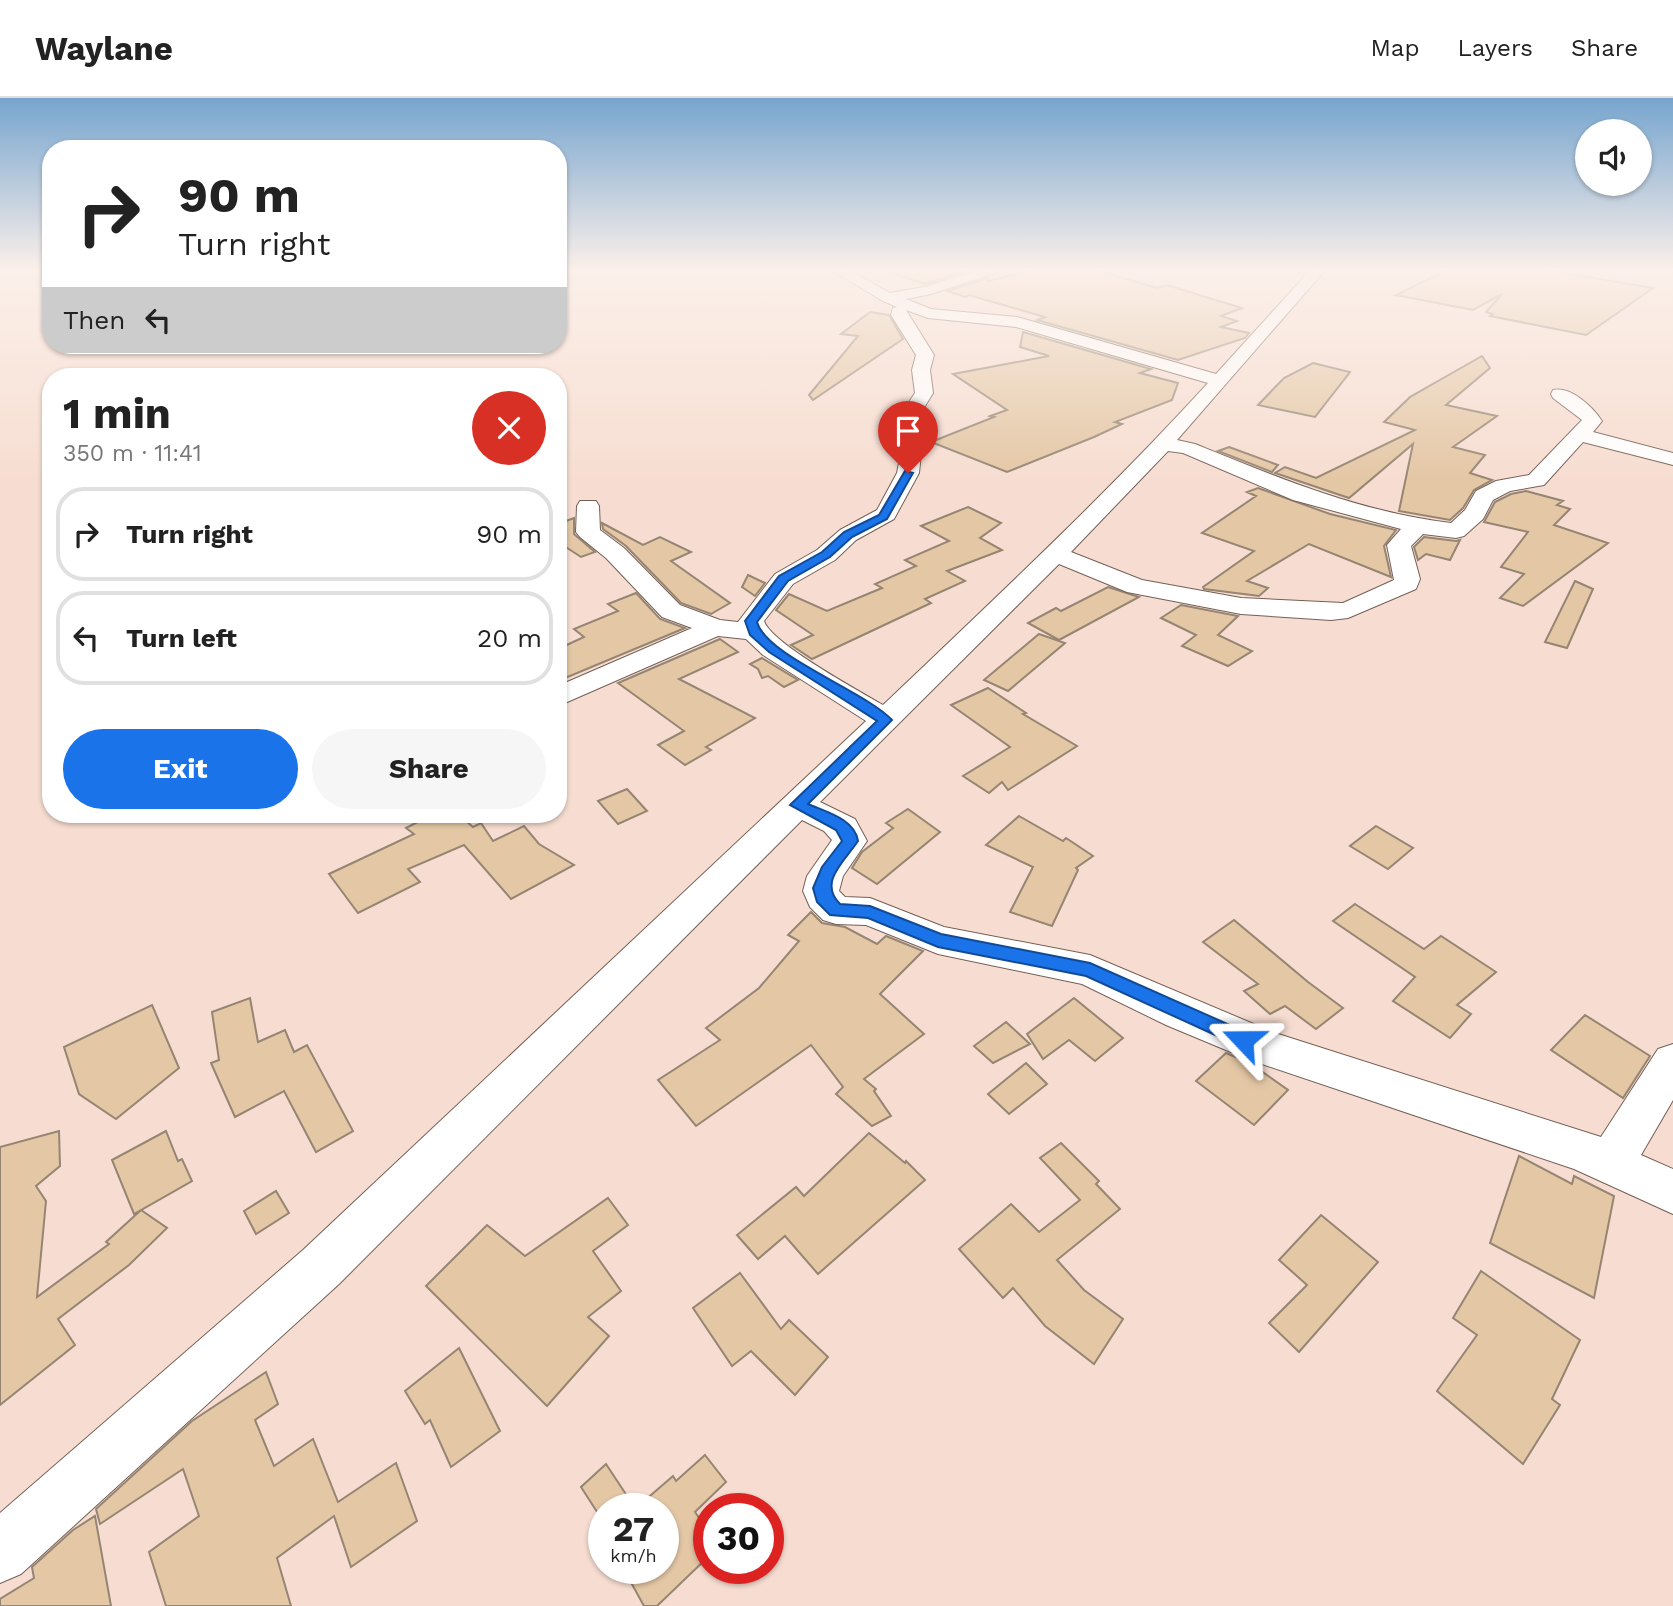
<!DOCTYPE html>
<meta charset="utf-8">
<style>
body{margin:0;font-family:"Work Sans",sans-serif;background:#f6f6f6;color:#222;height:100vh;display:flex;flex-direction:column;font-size:26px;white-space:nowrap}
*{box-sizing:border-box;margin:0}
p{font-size:23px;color:#767676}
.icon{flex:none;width:38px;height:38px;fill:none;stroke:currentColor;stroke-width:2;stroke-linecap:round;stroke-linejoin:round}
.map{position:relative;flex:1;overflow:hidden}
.side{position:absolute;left:42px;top:270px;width:525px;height:455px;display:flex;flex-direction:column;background:#fff;border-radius:28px;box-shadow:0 2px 5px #0004}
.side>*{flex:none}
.top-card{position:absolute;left:42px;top:42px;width:525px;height:214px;border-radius:28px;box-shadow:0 2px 5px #0004;background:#fff;color:#222;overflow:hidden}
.controls{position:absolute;left:1575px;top:21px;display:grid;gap:14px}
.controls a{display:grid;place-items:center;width:77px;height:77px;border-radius:50%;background:#fff;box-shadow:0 2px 5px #0004;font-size:35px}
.speed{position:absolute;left:588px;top:1395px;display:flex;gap:14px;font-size:35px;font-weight:700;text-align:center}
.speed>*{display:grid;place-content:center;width:91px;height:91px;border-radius:50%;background:#fff;box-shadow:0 2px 5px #0004;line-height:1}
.speed small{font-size:18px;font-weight:400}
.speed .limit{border:10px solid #d22;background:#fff;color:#111}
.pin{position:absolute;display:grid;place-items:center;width:60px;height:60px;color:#fff;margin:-72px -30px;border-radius:50% 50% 50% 0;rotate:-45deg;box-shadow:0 0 7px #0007}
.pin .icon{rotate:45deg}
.me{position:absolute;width:77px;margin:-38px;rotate:293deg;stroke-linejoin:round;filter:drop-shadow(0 0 5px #0008)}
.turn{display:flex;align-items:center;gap:24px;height:147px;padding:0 21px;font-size:32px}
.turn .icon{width:91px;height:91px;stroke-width:2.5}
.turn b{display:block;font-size:49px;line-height:60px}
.then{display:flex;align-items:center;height:66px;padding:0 21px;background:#0003;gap:14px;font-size:26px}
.round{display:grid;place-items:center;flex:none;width:74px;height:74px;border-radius:37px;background:#f6f6f6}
.head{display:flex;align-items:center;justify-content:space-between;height:119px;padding:0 21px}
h1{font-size:42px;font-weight:700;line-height:52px}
.action{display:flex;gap:14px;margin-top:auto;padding:14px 21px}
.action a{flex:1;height:80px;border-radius:42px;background:#1a73e8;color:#fff;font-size:28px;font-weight:700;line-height:80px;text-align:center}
.action a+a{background:#f6f6f6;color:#222}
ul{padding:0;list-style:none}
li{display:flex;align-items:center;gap:21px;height:94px;margin:0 14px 10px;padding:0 7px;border:4px solid #e0e0e0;border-radius:28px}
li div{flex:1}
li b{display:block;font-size:26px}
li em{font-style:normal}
header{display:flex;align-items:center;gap:42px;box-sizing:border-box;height:98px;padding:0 35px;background:#fff;border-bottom:2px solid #e0e0e0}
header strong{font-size:33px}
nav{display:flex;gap:38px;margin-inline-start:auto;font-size:24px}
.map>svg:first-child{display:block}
.building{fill:#e4c7a5;stroke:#958572;stroke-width:2}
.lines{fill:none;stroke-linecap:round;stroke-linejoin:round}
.minor-casing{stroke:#755f55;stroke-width:2}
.minor{fill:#fff;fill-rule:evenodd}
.route{fill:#1a73e8;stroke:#114b97;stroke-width:2}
</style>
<header>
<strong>Waylane</strong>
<nav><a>Map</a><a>Layers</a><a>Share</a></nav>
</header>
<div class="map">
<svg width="1673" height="1508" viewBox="0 0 1673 1508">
<rect width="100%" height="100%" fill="#f7ddd1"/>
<g class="building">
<polygon points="892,170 977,170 925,186 891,175"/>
<polygon points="1039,170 1090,170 1157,190 1167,187 1242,210 1221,218 1237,223 1221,229 1249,235 1245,240 1178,262 1037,222 1045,219 969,197 965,199 947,193 988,180 988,183"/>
<polygon points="1451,170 1551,170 1547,172 1653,190 1586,237 1490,218 1493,216 1486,214 1502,196 1473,212 1396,197"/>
<polygon points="870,214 889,217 903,241 813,302 809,297 858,238 841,236"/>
<polygon points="1023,234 1151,271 1140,275 1178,285 1172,302 1115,324 1122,326 1094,339 1007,374 931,344 994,319 990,318 1007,312 953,276 1049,258 1020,249"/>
<polygon points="1482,258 1490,270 1446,307 1497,318 1453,349 1485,357 1470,375 1492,382 1474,392 1463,410 1450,422 1399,413 1413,346 1349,400 1275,375 1285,369 1316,380 1415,332 1384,324 1410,299"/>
<polygon points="1313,265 1350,274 1315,319 1258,307 1284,280"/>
<polygon points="1229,349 1278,367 1272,374 1218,353"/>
<polygon points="1258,390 1330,416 1396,432 1384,448 1391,479 1309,446 1247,483 1268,490 1259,498 1204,491 1203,489 1254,453 1202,435 1256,398 1247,394"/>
<polygon points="1526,393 1563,403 1557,407 1570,411 1554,427 1608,445 1523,508 1500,500 1524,476 1501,469 1528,434 1484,424 1495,404 1511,396"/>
<polygon points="968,409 1001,425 980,440 1002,452 947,473 965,483 925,501 931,505 812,561 791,547 813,537 776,512 789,496 827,513 882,490 875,486 916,468 905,462 949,443 921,428"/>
<polygon points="574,420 574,436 595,454 581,459 558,444 558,426"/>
<polygon points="602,425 643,447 660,439 691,454 671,463 730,505 711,516 681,505 626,448 603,431"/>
<polygon points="1424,439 1456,443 1460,442 1450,462 1426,456 1418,462 1414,449"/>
<polygon points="748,477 765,485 755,498 742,489"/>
<polygon points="1575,483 1593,491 1567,550 1545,544"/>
<polygon points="1108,489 1139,499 1059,542 1028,525 1056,510 1061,513"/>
<polygon points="636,495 660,521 685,530 558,583 558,551 584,539 574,531 618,513 608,506"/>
<polygon points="1181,507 1238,518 1218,537 1252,553 1228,568 1182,548 1196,537 1161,520"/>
<polygon points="1039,536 1065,545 1008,593 984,582"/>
<polygon points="720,541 738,554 679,581 755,620 706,649 711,652 685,667 658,647 684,633 618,585"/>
<polygon points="762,560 798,582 784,589 768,578 762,580 758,571 750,566"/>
<polygon points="988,590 1026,615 1023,616 1077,648 1008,692 1002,684 989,695 963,678 1010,649 951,607"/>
<polygon points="627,691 647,713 618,726 598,703"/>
<polygon points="908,711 940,734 877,786 852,770 862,754 893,730 886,725"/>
<polygon points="433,716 458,716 473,729 481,725 493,743 524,728 539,746 574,767 511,801 464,747 408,771 420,784 358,815 329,776 414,736 406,730"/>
<polygon points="1019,718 1063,743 1066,740 1093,758 1076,770 1078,772 1052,828 1010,814 1033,769 986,747"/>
<polygon points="1376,728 1413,750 1388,771 1350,748"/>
<polygon points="1355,806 1424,851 1441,838 1496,874 1457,907 1471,916 1450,940 1393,903 1415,879 1333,823"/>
<polygon points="811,814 822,825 845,829 877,846 886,838 923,853 880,896 924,936 864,981 876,991 874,993 891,1018 872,1028 836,996 843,989 811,947 696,1028 658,982 720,942 706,930 759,890 799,843 788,837"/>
<polygon points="1234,822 1308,884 1343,910 1316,931 1285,908 1270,916 1244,893 1258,886 1203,844"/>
<polygon points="250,900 258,944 285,932 294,954 307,947 353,1033 316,1054 284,993 235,1019 211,965 219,962 212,914"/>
<polygon points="1074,900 1123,940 1095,963 1069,942 1043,961 1027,936"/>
<polygon points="152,907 179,970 116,1021 79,996 64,949"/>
<polygon points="1585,917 1650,958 1623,1000 1551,952"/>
<polygon points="1006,924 1030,946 993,965 974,948"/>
<polygon points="1226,955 1250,965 1288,992 1254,1027 1196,983"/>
<polygon points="1026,965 1047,986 1009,1016 988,996"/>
<polygon points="59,1033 60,1068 36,1088 46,1103 37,1199 109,1146 106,1144 141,1112 167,1130 129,1167 58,1221 75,1247 0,1307 0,1049"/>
<polygon points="166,1033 178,1063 182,1061 192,1083 134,1116 112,1062"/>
<polygon points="869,1035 905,1065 906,1063 925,1082 818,1176 785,1138 758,1161 737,1137 796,1089 804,1098"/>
<polygon points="1061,1045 1099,1083 1096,1086 1120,1111 1057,1162 1084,1192 1123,1221 1094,1266 1045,1228 1013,1190 1003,1200 959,1151 1011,1106 1039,1134 1080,1102 1040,1060"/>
<polygon points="1519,1058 1572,1086 1574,1078 1614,1098 1594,1200 1490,1145"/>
<polygon points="276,1093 289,1115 256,1136 244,1113"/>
<polygon points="608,1100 628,1127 593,1153 621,1193 588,1219 609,1238 547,1308 426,1188 487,1127 525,1158"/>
<polygon points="1321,1117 1378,1164 1299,1254 1269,1225 1307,1187 1279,1162"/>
<polygon points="1481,1173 1580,1242 1552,1301 1560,1307 1523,1366 1437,1293 1477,1237 1453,1220"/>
<polygon points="740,1175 781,1231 789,1222 828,1259 795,1297 751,1253 732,1268 693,1210"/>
<polygon points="459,1250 500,1333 451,1369 430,1322 425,1326 405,1293"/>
<polygon points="266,1274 278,1306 255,1322 274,1368 313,1341 338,1404 396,1365 417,1423 351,1469 334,1418 277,1460 291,1508 166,1508 149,1454 199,1418 183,1371 100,1426 96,1411 192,1323"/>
<polygon points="705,1357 726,1384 695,1414 709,1434 709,1458 657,1508 644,1508 623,1470 663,1470 663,1410 636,1410 673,1378 676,1383"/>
<polygon points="606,1366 635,1410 604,1410 604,1417 599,1417 581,1389"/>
<polygon points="95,1418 111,1508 0,1508 0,1501 34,1480 32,1469 73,1432"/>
</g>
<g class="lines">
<defs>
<path id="minor" d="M828,170H846L890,195L924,189L987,170H1010L931,196L906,201L931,211L1017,219L1216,276L1312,170H1327L1177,342L1195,346C1279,380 1360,414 1451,425L1465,412L1476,393L1496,383L1529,377L1582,322L1553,300L1551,296L1553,292C1571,288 1593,309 1602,323L1593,334L1673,355V367L1583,344L1544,387L1510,393L1493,402L1483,421L1464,438L1456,440L1423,436L1411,448L1420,481L1416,491L1348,520L1331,522L1241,516L1127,494L1059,466L820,704L855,721L867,743L843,778L839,793L845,799L870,800L944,829L1090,857L1275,935L1601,1039L1658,951L1673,946V1002L1641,1057L1673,1071V1116L1574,1071L1250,962L1166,927L1082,886L938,856L866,827L836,826L823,822L810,809L803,793L807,778L832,742L824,733L802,722L339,1186L21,1476L0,1485V1415L303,1152L866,623L763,557L746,541L718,538L558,608V588L692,530L662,519L606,460L580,439L576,434L577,408L580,403H596L599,408L600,432L624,450L680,507L720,522L738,524L775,476L817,452L840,432L877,412L897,375L901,355L894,326L915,295L912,272L916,257L891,217L893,210L897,209L883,203ZM906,212L928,220L1016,229L1208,285C1105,398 993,502 883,607C859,593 771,545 764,523L793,486L835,462L856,442L894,421L919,375L921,355L914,326L933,295L930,272L934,257ZM1168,353L1183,355L1293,402L1401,431L1387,447L1394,482L1343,505L1241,500L1142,482L1071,454Z"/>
</defs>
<use href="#minor" class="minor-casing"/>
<use href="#minor" class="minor"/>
</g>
<linearGradient id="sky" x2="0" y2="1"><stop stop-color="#77a5cf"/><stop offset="0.45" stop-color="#fbf0ea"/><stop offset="1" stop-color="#fbf0ea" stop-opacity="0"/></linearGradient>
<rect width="1673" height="382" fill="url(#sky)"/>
<path class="route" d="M905,373L913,375L887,421L852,439L830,459L788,483L757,524C766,558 865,593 892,622L808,706C826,714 855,721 858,743C844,764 818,784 840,806L870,808L941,836L1090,865L1250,936L1253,942L1250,947L1243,949L1237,947L1086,878L938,849L868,820L830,817L817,804L813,790L822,769L842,743L836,732L790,707L877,623L769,554L750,537L745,523L779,478L822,454L844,434L879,417Z"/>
</svg>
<div class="controls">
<a><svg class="icon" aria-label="sound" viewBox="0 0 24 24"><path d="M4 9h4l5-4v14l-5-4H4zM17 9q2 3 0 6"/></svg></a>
</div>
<div class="speed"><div>27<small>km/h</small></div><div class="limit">30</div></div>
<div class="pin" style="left:908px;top:375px;background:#d93025"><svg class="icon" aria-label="arrive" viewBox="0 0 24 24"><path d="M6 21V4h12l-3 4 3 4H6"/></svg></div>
<svg class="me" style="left:1243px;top:942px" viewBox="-20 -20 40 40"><path d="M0-17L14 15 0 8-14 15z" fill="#1a73e8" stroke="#fff" stroke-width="4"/></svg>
<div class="top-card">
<div class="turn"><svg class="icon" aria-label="right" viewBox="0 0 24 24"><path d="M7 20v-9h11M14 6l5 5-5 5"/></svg><div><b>90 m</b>Turn right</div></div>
<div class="then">Then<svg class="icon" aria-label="left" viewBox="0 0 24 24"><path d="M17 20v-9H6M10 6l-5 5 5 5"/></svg></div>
</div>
<section class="side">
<div class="head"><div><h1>1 min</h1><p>350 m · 11:41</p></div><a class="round" style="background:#d93025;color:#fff"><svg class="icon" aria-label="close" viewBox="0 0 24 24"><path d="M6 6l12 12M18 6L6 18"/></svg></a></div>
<ul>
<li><svg class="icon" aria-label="right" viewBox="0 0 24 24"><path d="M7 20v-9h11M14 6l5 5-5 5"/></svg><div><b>Turn right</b></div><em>90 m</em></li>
<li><svg class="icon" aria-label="left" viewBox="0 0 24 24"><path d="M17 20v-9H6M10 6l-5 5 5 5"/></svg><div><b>Turn left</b></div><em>20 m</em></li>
</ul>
<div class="action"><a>Exit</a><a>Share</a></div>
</section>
</div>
